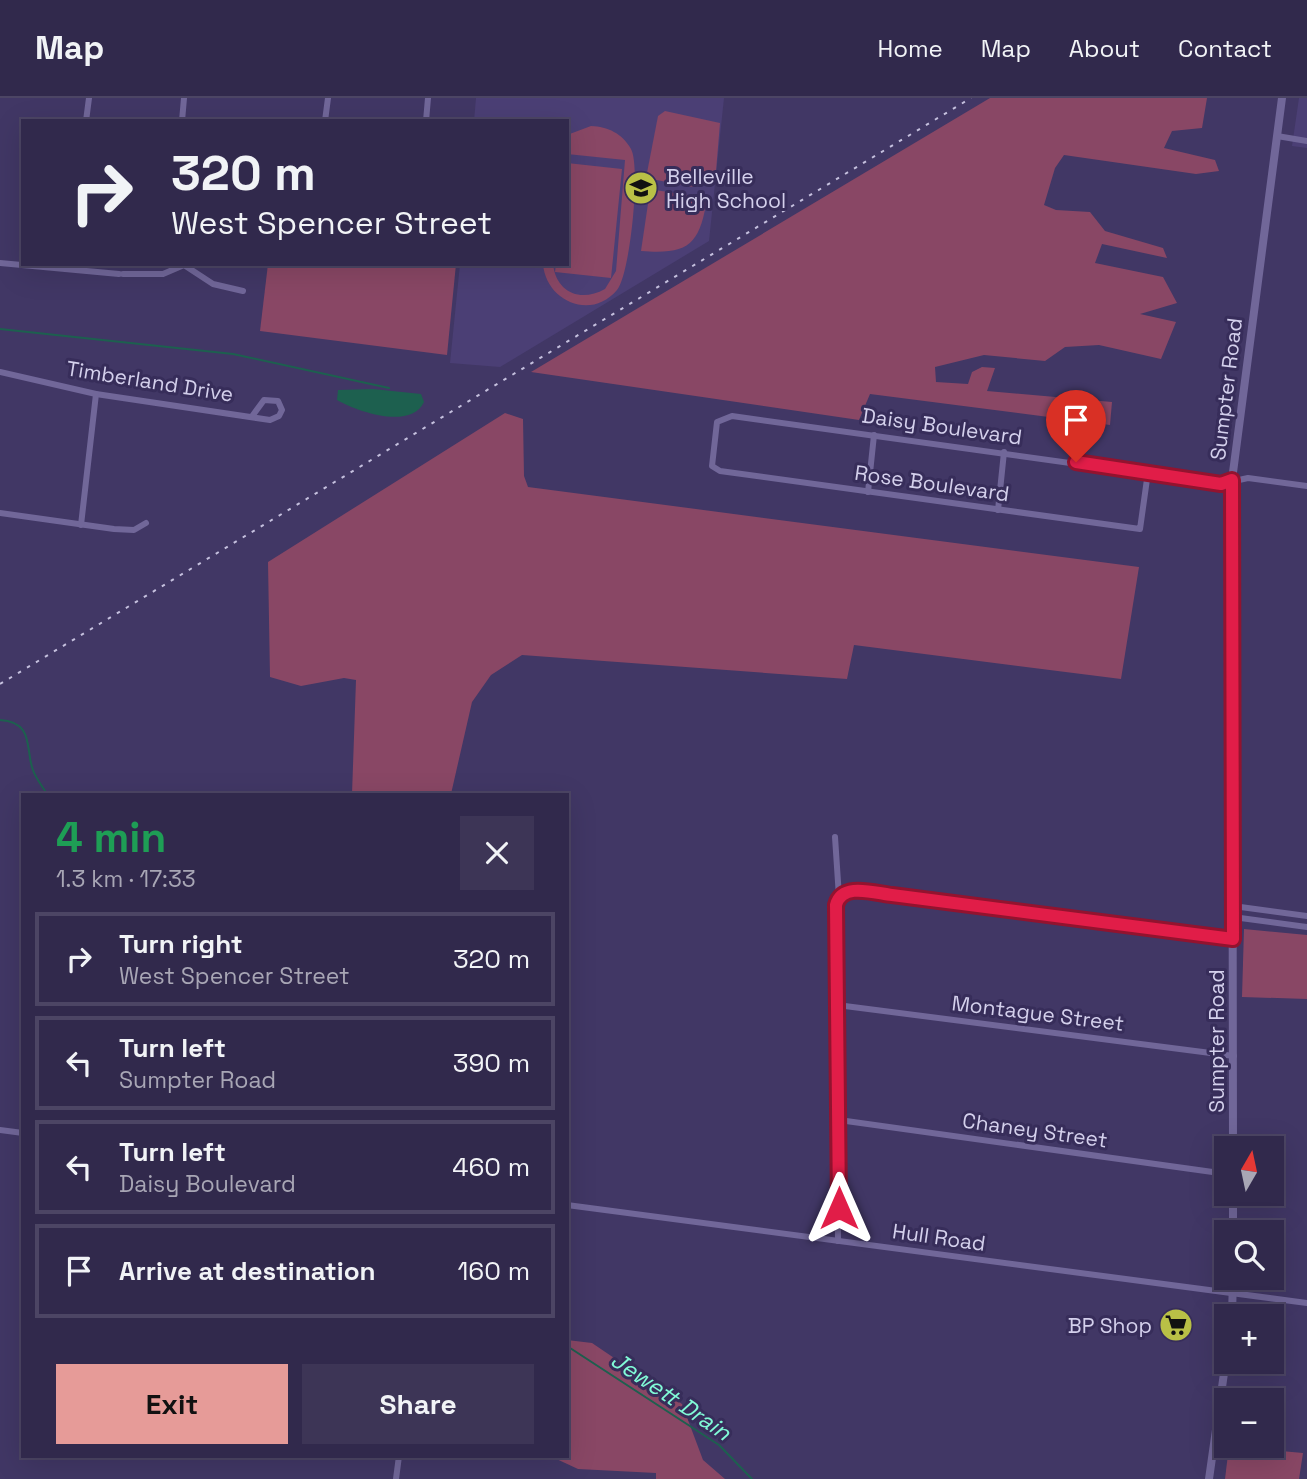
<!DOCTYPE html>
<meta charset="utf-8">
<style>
body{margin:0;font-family:"Space Grotesk",sans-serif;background:#3d3556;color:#f1f3f6;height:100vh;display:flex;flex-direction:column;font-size:26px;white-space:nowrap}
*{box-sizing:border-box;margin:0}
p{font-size:23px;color:#a8a6b5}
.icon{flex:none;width:38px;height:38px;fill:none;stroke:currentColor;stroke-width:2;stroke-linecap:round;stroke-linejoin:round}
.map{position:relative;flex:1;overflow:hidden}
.side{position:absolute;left:21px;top:695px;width:548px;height:665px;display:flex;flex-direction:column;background:#31294c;border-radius:0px;box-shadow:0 7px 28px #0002,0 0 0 2px #4c4564}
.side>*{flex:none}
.hud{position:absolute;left:21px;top:21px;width:548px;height:147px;border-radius:0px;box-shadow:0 7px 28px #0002,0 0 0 2px #4c4564;background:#31294c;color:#f1f3f6;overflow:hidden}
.needle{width:46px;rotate:9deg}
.controls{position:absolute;left:1214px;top:1038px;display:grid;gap:14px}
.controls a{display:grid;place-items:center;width:70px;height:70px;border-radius:0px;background:#31294c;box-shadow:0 7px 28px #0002,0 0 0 2px #4c4564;font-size:35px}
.pin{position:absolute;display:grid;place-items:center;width:60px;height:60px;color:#fff;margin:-72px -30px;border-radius:50% 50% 50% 0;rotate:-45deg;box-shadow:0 0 7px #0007}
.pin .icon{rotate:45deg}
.me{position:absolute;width:77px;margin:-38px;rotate:0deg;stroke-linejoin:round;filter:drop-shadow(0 0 5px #0008)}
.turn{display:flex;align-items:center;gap:24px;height:147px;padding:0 35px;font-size:32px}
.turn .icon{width:91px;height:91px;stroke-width:2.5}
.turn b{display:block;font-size:49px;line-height:60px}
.round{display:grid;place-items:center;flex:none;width:74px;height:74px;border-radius:0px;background:#3d3556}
.summary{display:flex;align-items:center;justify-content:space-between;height:119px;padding:0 35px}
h1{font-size:42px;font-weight:600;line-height:52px;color:#1e9e55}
.action{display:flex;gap:14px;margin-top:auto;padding:14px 35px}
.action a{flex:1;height:80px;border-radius:0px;background:#e69b98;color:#111;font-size:28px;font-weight:600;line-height:80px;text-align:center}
.action a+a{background:#3d3556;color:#f1f3f6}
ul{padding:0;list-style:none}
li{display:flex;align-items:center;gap:21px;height:94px;margin:0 14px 10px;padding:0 21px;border:4px solid #4c4564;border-radius:0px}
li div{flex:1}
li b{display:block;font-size:26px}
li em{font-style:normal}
header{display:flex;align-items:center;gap:42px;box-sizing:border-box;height:98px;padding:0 35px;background:#31294c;border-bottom:2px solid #4c4564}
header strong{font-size:33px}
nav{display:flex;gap:38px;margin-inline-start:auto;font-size:24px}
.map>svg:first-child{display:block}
.built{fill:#4b3f75}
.green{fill:#894765}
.water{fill:#1d604f}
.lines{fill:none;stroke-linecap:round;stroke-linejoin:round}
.stream{stroke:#1d604f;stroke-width:2}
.street{stroke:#716799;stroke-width:6}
.secondary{stroke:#716799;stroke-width:8}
.rail{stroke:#c5c0de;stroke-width:2;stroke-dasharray:3.5 7;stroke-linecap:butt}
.route-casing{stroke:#92132f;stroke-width:18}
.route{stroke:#e11d48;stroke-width:12}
.labels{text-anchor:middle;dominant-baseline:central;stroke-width:6;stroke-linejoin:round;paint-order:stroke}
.poi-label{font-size:21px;fill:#d4d0ec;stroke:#372d5a;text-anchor:start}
.street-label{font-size:21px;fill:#d4d0ec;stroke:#372d5a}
.water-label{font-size:23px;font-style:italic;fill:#81fad7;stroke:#372d5a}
</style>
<header>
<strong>Map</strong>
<nav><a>Home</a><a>Map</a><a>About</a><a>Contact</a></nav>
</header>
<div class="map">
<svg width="1307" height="1381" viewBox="0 0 1307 1381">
<rect width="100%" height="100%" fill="#413765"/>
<g class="built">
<polygon points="476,0 724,0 709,143 500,269 450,265 460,166 567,166 567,23 474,23"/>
<polygon points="1299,0 1307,0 1307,50 1292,48"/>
</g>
<g class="green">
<polygon points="990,0 1207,0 1202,30 1172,33 1164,50 1215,62 1219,73 1196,76 1064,57 1055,70 1044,107 1056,112 1090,114 1105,133 1163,150 1167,160 1102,146 1095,165 1163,179 1177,205 1140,216 1176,224 1161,261 1099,247 1065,249 1045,263 984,257 935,269 936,284 968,286 972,274 982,269 995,270 987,293 1112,304 1110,327 870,296 859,322 531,274"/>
<polygon points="665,13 720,25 716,73 693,89 646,80 658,18"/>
<path d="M591,28C608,29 622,35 631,51C641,69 630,177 617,192C591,223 546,203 543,166H553C556,194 580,205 605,191L616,173L625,62L567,56V37Z"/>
<polygon points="567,65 622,71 611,180 555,174 556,166 567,166"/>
<path d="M655,92L707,100C700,146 689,157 641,153L649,99Z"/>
<polygon points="268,166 456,166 447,257 260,233"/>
<polygon points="505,315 523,321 524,378 528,389 1139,469 1121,581 854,547 847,581 522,557 491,577 472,604 451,696 352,696 356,582 344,580 301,588 270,579 268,464"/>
<polygon points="1244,831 1307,837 1307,901 1242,899"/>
<polygon points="567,1242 592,1245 682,1306 703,1362 725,1381 656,1381 656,1375 578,1371 550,1358 567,1358"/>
<polygon points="1229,1348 1303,1355 1299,1381 1225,1381"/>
</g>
<path class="water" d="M373,291L421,296L424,304C411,332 358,314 337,302L338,292Z"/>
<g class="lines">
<g class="stream">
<polyline points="0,231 233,256 389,290"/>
<path d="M0,622C35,624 25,652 33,672C36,681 43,689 47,696"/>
<polyline points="567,1248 719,1347 752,1381"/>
</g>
<g class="street">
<polyline points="86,23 89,0"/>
<polyline points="182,23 184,0"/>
<polyline points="325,23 328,0"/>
<polyline points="426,23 428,0"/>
<polyline points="1277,38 1307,43"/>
<polyline points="0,165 119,176"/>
<polyline points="123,176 163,176 184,167 213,186 243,193"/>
<polyline points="0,274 96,296 270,322 279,318 282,312 278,303 264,302 253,317"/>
<polyline points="1148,374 1140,431 720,373 712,368 717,324 732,318 1221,386 1248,380 1307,388"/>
<polyline points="868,394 874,337"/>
<polyline points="998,412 1004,354"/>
<polyline points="0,415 114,431 134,432 146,425"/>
<polyline points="81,427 96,296"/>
<polyline points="835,739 839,799"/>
<polyline points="1233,808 1307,818"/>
<polyline points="1233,819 1307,829"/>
<polyline points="837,907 1234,958"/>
<polyline points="839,1022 1227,1076"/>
<polyline points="0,1032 23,1035"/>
<polyline points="567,1107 1307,1205"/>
<polyline points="838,1143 836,807 839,799 853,792 1233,841"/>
<polyline points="396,1381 399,1358"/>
</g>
<g class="secondary">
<polyline points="1233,1050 1232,382 1282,0"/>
<polyline points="1233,1096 1233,1134"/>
<polyline points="1232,1218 1233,1180"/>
<polyline points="1209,1381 1227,1254"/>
</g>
<polyline class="rail" points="0,586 971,0"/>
</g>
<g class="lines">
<defs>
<path id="route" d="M839,1110L836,807C842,784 874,795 892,797L1233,841L1232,382L1221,386L1076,364"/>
</defs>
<use href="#route" class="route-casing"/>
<use href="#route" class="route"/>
</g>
<defs>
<symbol id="school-disc" viewBox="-11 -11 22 22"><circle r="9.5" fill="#b9c046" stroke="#372d5a"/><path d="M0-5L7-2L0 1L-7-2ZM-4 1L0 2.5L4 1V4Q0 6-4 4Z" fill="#111"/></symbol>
<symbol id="supermarket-disc" viewBox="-11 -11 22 22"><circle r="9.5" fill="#b9c046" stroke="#372d5a"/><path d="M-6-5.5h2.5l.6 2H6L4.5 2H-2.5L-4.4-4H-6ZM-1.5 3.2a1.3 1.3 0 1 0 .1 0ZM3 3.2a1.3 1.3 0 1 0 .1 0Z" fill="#111"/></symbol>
</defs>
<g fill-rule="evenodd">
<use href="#school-disc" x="622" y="71" width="38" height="38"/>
<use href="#supermarket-disc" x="1157" y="1208" width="38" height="38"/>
</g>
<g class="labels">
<g class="poi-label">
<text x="666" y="78">Belleville<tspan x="666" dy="24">High School</tspan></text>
<text x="1152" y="1227" text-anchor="end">BP Shop</text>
</g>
<g class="street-label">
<text transform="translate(150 283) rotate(9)">Timberland Drive</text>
<text transform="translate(1226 291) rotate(-83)">Sumpter Road</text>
<text transform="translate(942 328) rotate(8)">Daisy Boulevard</text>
<text transform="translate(932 385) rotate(8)">Rose Boulevard</text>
<text transform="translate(1038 915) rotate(7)">Montague Street</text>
<text transform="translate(1216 943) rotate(-90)">Sumpter Road</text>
<text transform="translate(1035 1032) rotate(8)">Chaney Street</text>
<text transform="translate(939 1139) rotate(8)">Hull Road</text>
</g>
<g class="water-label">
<text transform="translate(671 1298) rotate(34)">Jewett Drain</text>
</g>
</g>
</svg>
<div class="controls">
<a><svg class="needle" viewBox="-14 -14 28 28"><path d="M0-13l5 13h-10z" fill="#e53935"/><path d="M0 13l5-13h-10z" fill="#a8a6b5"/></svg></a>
<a><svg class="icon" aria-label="search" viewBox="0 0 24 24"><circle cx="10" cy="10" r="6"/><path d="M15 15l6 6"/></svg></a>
<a>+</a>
<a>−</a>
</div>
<div class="pin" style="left:1076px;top:364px;background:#d93025"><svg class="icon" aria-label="arrive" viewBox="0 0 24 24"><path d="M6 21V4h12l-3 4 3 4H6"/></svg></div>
<svg class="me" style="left:839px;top:1110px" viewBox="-20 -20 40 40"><path d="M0-17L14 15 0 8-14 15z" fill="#e11d48" stroke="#fff" stroke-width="4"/></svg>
<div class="hud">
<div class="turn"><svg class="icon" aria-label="right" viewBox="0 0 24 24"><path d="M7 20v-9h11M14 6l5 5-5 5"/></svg><div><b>320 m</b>West Spencer Street</div></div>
</div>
<section class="side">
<div class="summary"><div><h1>4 min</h1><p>1.3 km · 17:33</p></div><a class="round"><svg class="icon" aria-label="close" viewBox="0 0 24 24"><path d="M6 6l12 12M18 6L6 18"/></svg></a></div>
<ul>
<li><svg class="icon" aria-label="right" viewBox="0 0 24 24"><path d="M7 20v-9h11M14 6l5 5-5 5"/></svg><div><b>Turn right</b><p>West Spencer Street</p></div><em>320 m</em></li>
<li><svg class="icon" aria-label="left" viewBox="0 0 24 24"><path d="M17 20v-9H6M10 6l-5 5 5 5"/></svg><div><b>Turn left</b><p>Sumpter Road</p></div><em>390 m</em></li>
<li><svg class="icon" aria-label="left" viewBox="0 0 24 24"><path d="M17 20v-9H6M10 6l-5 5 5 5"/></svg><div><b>Turn left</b><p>Daisy Boulevard</p></div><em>460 m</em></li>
<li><svg class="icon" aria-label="arrive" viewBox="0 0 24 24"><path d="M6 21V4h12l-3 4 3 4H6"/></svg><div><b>Arrive at destination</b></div><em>160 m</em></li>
</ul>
<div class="action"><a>Exit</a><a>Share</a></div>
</section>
</div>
